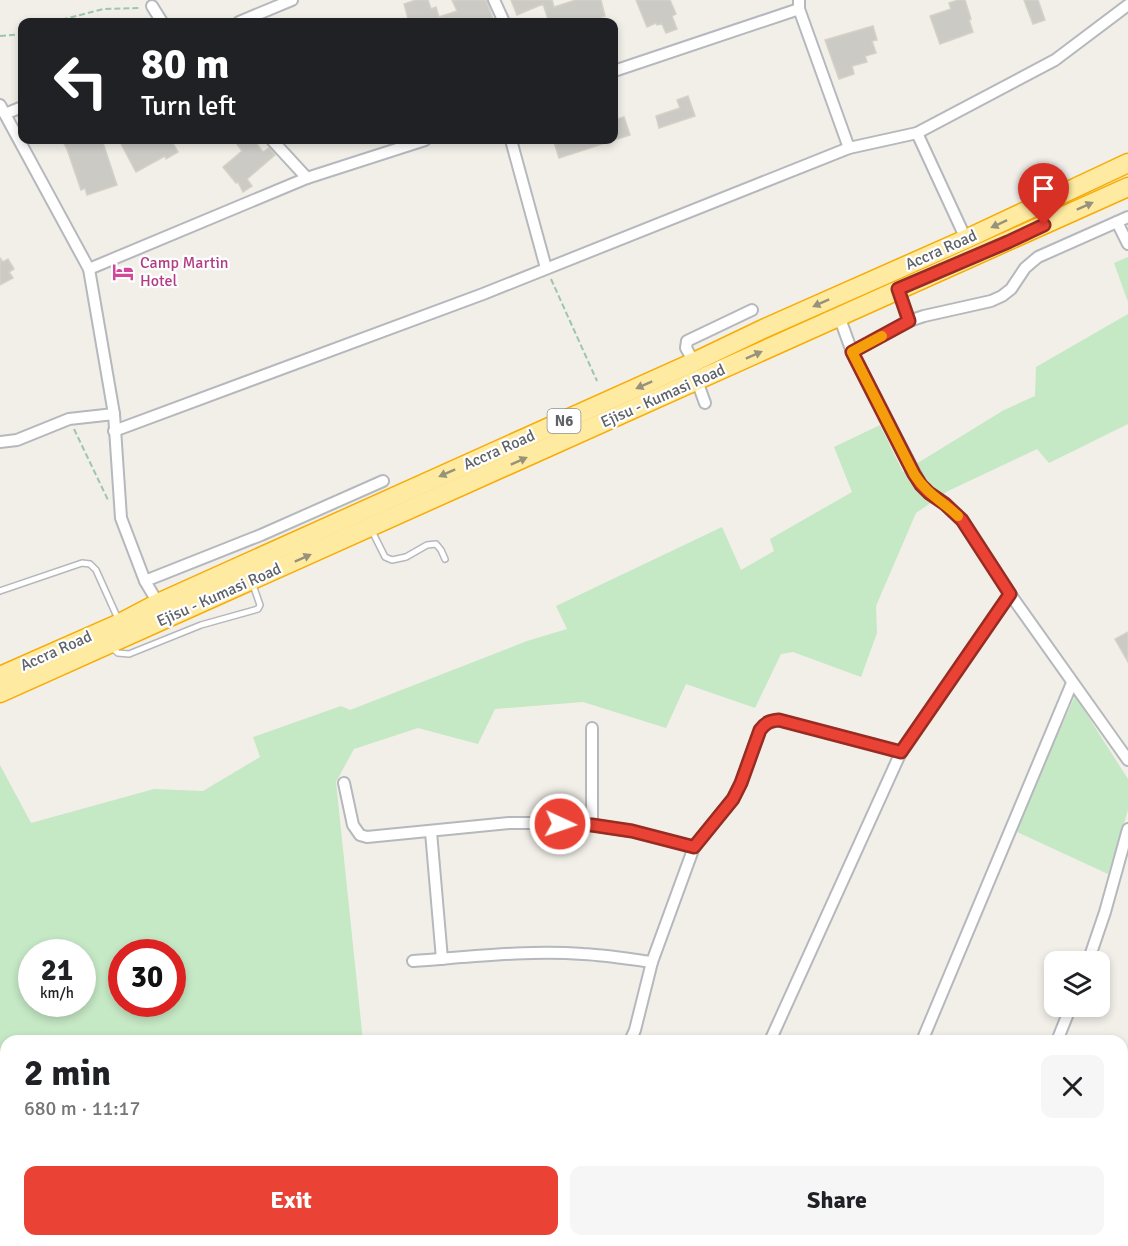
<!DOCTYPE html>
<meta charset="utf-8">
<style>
body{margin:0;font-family:Signika,sans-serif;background:#f6f6f6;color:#202124;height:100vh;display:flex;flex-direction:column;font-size:22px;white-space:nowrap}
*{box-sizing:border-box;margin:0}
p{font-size:20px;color:#757577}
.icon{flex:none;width:33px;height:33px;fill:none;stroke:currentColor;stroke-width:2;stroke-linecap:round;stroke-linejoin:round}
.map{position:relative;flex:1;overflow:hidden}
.side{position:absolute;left:0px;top:1035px;width:1128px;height:212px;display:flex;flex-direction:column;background:#fff;border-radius:18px 18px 0 0;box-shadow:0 3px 9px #0003}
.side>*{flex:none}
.top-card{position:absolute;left:18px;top:18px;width:600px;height:126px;border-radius:12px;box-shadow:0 3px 9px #0003;background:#202124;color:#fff;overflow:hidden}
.tools{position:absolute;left:1044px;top:951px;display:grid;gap:12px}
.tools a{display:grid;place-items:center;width:66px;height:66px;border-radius:12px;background:#fff;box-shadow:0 3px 9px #0003;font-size:30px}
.speed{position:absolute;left:18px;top:939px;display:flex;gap:12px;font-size:30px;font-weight:700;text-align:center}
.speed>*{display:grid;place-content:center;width:78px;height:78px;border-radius:50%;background:#fff;box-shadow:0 3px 9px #0003;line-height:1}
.speed small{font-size:15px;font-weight:400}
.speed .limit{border:9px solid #d22;background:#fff;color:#111}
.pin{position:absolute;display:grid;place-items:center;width:51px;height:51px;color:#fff;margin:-62px -26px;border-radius:50% 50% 50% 0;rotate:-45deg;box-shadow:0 0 6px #0007}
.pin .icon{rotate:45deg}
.me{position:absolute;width:66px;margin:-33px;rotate:93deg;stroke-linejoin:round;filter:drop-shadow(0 0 4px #0008)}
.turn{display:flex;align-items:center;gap:21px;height:126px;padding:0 24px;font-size:27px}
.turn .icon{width:78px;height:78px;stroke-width:2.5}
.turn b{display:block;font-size:42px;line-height:51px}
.round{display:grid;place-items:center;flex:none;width:63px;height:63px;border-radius:12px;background:#f6f6f6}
.summary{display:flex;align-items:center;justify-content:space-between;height:102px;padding:0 24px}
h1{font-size:36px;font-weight:700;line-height:45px}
.cta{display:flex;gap:12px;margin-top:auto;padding:12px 24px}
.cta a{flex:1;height:69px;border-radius:12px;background:#ea4335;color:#fff;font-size:24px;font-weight:700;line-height:69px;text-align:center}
.cta a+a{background:#f6f6f6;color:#202124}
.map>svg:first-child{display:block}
.green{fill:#c5e8c5;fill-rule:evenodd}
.building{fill:#cccac5;stroke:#d6d1c6;stroke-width:1.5}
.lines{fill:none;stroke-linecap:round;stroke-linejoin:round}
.service-casing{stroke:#b5b8bc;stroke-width:8}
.minor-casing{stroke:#b5b8bc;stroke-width:14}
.trunk-casing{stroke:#f9ab00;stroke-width:21}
.path{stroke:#9cc7a9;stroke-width:2;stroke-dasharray:6 3;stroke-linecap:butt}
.service{stroke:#fff;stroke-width:5}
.minor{stroke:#fff;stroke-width:10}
.trunk{stroke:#feeaa1;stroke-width:18}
.oneway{fill:#97927c}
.route-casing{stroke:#982c22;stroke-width:15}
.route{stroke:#ea4335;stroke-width:10}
.slow{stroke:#f59e0b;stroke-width:10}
.labels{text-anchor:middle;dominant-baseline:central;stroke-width:4.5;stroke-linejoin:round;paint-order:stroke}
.shield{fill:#fff;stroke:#8f9295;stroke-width:1.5}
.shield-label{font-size:15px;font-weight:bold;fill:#5f6368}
.street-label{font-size:16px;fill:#5f6368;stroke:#fff}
.hotel-label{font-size:16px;fill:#b23c85;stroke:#fff;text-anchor:start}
</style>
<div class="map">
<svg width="1128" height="1246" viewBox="0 0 1128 1246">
<rect width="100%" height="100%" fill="#f1efe8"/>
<g class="green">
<polygon points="1128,257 1128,302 1114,263"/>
<path d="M1128,314V424L1049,463L1037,449L948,491L916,513L876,606L877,633L861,677L793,652L781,654L755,708L686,684L666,728L583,702L495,709L478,744L418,728L354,749L336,782L363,1041H6V1101L0,1093V765L31,823L154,789L203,791L260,757L253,737L341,706L350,710L527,641L567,629L556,606L722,527L741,570L774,551L770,539L852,492L834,447L880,425L903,472L1004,410L1035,396L1036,367ZM32,952H82V1004H32ZM122,952H172V1004H122Z"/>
<polygon points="1075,696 1128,779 1128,810 1108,874 1015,831"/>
<polygon points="6,1137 6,1202 0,1191 0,1141"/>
<polygon points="339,1240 340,1246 121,1246 120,1241"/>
</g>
<g class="building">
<polygon points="416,0 428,0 431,9 436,7 439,17 457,11 452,0 486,0 494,22 409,22 404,4"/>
<polygon points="511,0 553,0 552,0 554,7 576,0 601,0 605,16 600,18 601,22 549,22 543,4 517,15"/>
<polygon points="636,0 670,0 676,14 672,16 677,29 666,33 662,24 657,25 656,23 647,27"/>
<polygon points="958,0 965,0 971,19 969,20 973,32 940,44 930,16 951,9 949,3"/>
<polygon points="1024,0 1038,0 1045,20 1033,24"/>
<polygon points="873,26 877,40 872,41 876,53 865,56 867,62 852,66 854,74 839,79 825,40"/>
<polygon points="688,96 695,116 659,128 656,116 680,108 677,100"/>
<polygon points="624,117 630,135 614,140 614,120"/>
<polygon points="62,140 102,140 117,185 87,195 85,188 81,190 67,149"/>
<polygon points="119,140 171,140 178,152 166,159 165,156 136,172"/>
<polygon points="234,140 254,140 263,152 269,148 275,155 247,179 252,186 243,192 238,182 236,183 223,167 242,151"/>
<polygon points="561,140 607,140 608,142 559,158 554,142"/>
<polygon points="0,258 3,262 8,259 14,269 9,272 13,278 0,285"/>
<polygon points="1128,632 1128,662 1115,639"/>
</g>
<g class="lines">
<defs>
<g id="service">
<polyline points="371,529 385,557 392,560 406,557 427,545 436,544 441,550 445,559"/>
<polyline points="0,591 82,563 90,564 96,570 119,621"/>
<polyline points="112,648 118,653 129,654 201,625 258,609 260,605 252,582"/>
</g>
<g id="minor">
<polyline points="494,0 504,22"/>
<polyline points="799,0 799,9 849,148"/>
<polyline points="152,6 162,22"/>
<polyline points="239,22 292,0"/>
<polyline points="614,71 799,9"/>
<polyline points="0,105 89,269 114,414 121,518 145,581 158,603"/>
<polyline points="5,114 22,107"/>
<polyline points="917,133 966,239"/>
<polyline points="272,140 307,178"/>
<polyline points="511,140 546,268"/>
<polyline points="1117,222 1128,244"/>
<polyline points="89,269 307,178 425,140"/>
<polyline points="898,289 909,321"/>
<polyline points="839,316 852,352 921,485 929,493 945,504 962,520 1010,594 1128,760"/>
<polyline points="852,352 909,321 924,316 991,301 1002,296 1011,289 1025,268 1038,257 1128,217"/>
<polyline points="694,362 686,348 687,341 752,310"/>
<polyline points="697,381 705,403"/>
<polyline points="114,431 483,294 849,148 917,133 1055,60 1128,5"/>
<polyline points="0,442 17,440 69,419 114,414"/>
<polyline points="145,581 261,535 383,481"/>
<polyline points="592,728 592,825"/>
<polyline points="344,783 353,825 360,835 367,837 509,823 543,823 592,825 631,831 694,847"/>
<polyline points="431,832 442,959"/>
<path d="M413,961C469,957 527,950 583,954C606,955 629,959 652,962"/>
<polyline points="1088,962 1105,912 1128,829"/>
<path d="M630,1041L635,1030L652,962L694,847L733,799L741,783L760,730C766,722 770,721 779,720L901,752"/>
<polyline points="770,1041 901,752 1010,594"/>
<polyline points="922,1041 1072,683"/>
<polyline points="1057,1041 1071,1006"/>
<polyline points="1122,1207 1128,1191"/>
<polyline points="697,1240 706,1246"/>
<polyline points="1037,1240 1047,1246"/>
<polyline points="1107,1246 1109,1240"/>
</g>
<g id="trunk">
<polyline points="0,676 120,623 158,603 694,362 763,329 966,239 1128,163"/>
<polyline points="0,693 1128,187"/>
</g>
</defs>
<use href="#service" class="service-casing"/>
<use href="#minor" class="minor-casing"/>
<use href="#trunk" class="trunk-casing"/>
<g class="path">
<polyline points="53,22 103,9 141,8"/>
<polyline points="0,36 22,34"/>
<polyline points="551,279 597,381"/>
<polyline points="74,429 108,500"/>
</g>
<use href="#service" class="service"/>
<use href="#minor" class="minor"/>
<use href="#trunk" class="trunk"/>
</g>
<defs><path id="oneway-solid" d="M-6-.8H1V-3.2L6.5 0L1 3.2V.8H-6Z" transform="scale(1.5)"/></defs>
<g class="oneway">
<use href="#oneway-solid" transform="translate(1085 206) rotate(-24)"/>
<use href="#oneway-solid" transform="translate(999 224) rotate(155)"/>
<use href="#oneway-solid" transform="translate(821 303) rotate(156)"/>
<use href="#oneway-solid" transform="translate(754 355) rotate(-24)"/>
<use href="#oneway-solid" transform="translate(644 385) rotate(156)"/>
<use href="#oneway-solid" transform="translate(519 461) rotate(-24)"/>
<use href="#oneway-solid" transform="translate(447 473) rotate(156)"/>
<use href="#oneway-solid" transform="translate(303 558) rotate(-24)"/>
</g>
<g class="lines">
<defs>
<path id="route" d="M560,824L592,825L632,831L694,847L733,799L741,783L760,730C766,722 770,721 779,720L901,752L1010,594L962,520L945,504L929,493L921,485L914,474L852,352L909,321L898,289L1008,242L1044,225"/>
</defs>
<use href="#route" class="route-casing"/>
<use href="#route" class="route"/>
<path class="slow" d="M882,336L852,352L914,474C926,493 942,501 958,516"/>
</g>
<defs>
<symbol id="hotel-bare" viewBox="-9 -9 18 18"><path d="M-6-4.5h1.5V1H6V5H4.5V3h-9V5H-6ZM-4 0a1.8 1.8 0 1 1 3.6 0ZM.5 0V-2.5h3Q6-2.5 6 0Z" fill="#d1479c" stroke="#fff" stroke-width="2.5" paint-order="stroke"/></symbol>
</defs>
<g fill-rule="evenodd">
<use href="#hotel-bare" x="108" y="257" width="30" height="30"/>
</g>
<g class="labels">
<rect class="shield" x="547.5" y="409" width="33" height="24" rx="4.5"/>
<g class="shield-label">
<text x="564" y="421">N6</text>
</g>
<g class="street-label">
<text transform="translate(941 250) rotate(-24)">Accra Road</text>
<text transform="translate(663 396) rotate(-24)">Ejisu - Kumasi Road</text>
<text transform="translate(499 450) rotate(-24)">Accra Road</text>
<text transform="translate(219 595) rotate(-24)">Ejisu - Kumasi Road</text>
<text transform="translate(56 651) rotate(-24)">Accra Road</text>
</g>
<g class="hotel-label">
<text x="140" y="263">Camp Martin<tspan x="140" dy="18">Hotel</tspan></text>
</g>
</g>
</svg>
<div class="tools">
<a><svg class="icon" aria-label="layers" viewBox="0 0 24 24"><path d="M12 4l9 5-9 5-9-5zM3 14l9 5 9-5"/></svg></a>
</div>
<div class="speed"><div>21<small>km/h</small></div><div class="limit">30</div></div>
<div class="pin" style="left:1044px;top:225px;background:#d93025"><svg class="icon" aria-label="arrive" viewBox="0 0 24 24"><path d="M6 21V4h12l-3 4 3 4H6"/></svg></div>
<svg class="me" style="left:560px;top:824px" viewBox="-20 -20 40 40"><circle r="17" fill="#ea4335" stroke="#fff" stroke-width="3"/><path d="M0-11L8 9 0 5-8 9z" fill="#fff"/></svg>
<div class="top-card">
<div class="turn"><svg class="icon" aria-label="left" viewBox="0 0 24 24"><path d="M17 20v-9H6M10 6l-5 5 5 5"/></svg><div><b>80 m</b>Turn left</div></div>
</div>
<section class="side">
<div class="summary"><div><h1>2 min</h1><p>680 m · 11:17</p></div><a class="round"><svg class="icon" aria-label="close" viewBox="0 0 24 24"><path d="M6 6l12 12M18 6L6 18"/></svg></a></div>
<div class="cta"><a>Exit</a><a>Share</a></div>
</section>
</div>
